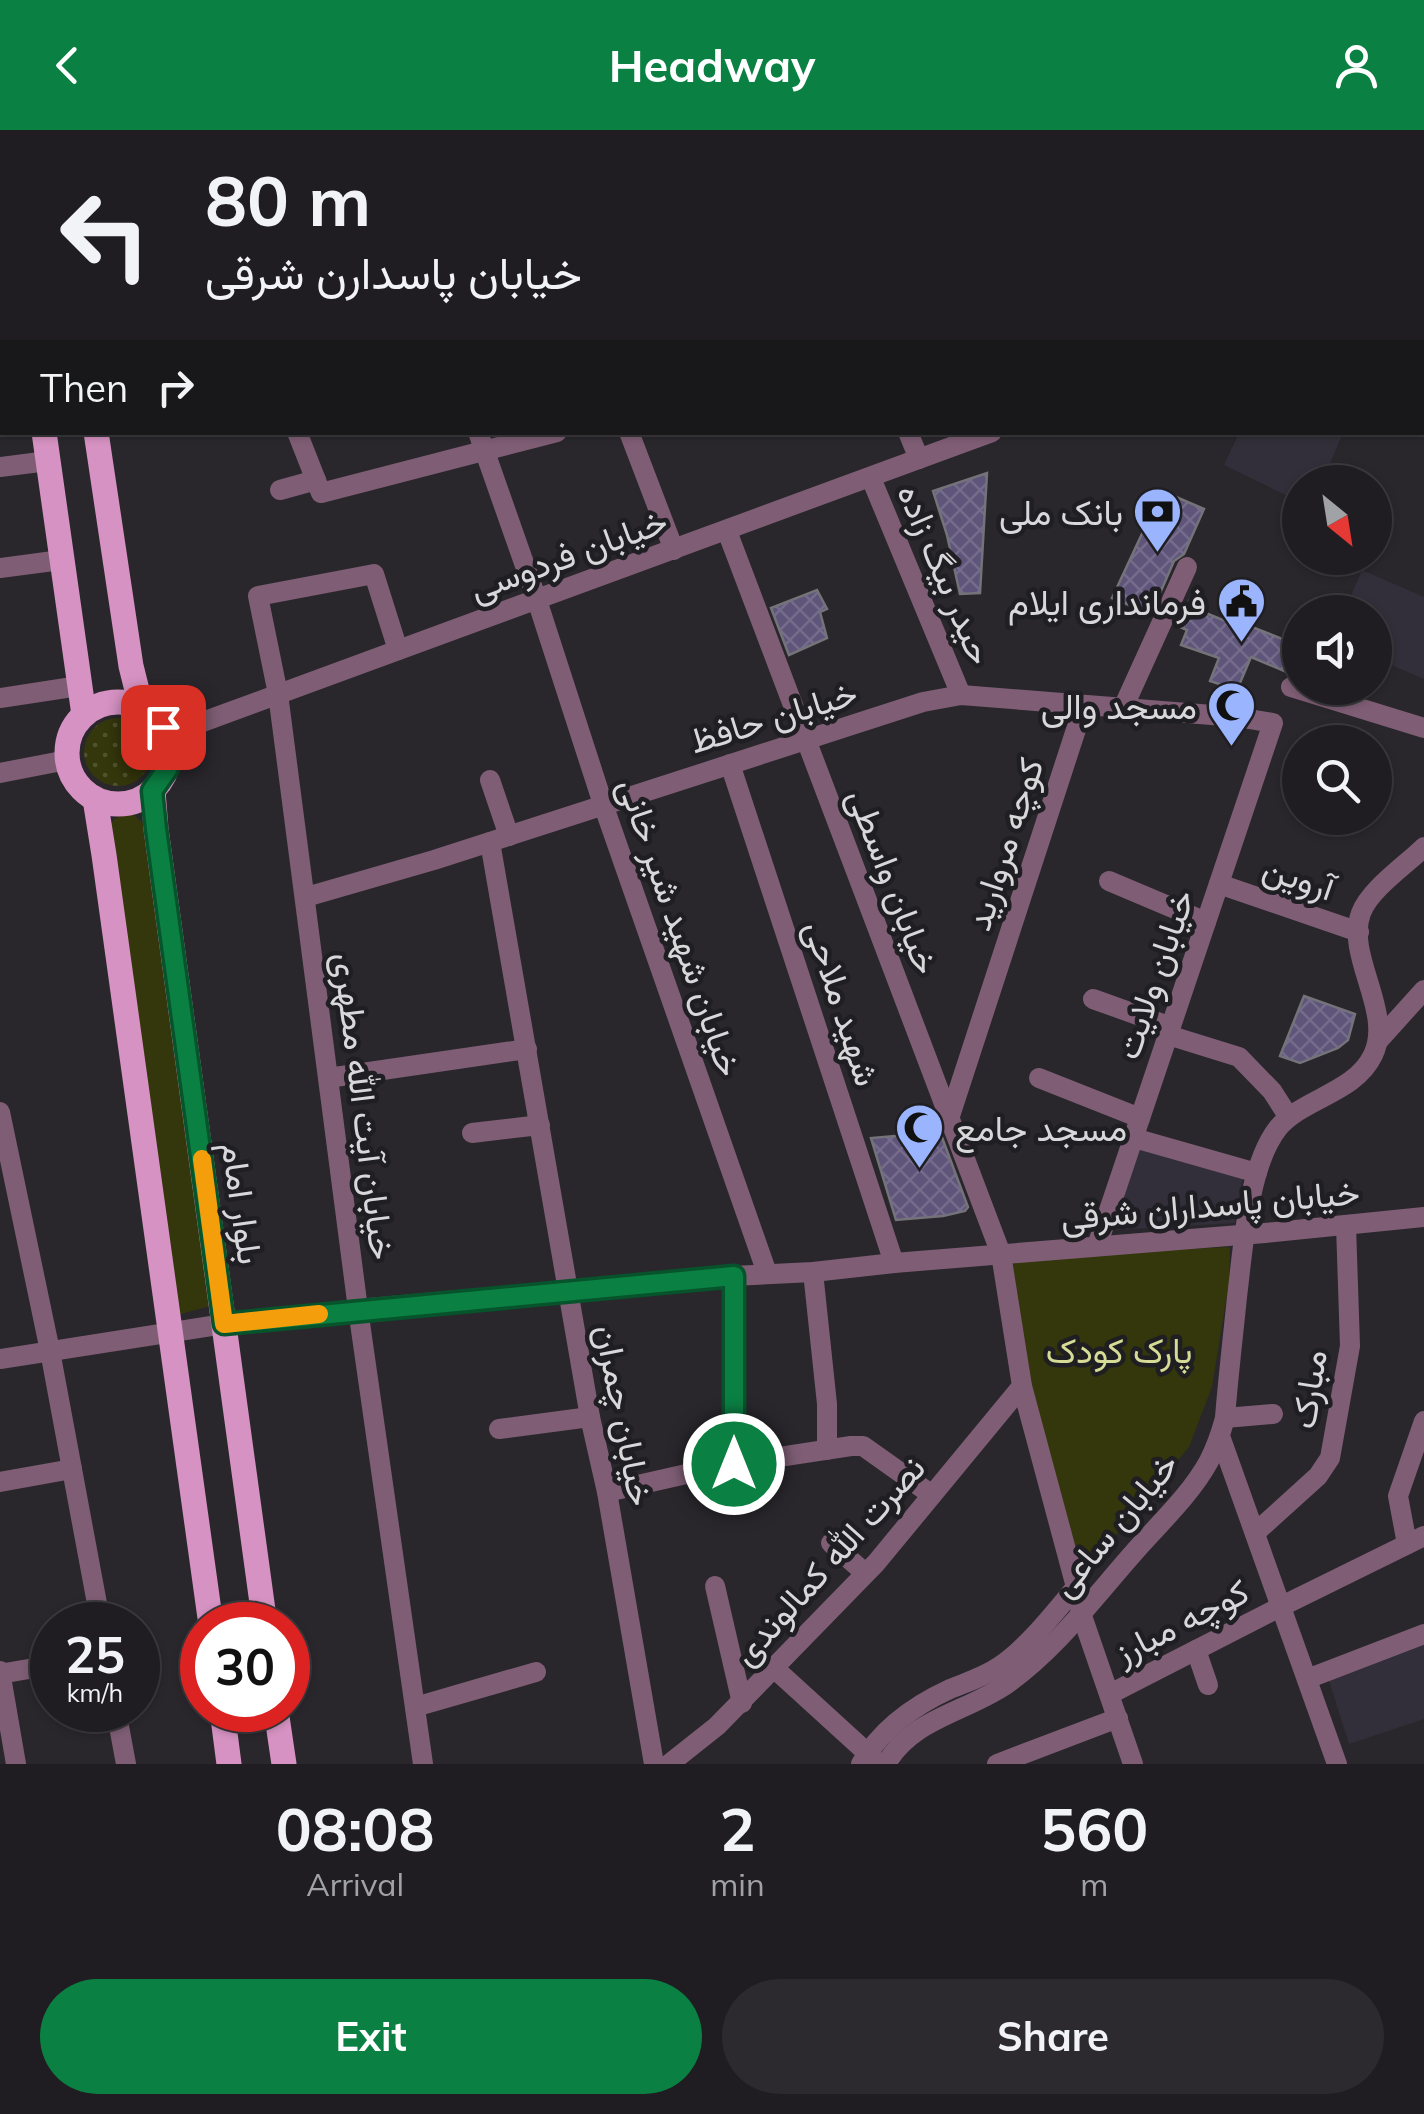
<!DOCTYPE html>
<meta charset="utf-8">
<style>
body{margin:0;font-family:Mulish,Vazirmatn,sans-serif;background:#2c2a2e;color:#f1f3f6;height:100vh;display:flex;flex-direction:column;font-size:38px;white-space:nowrap}
*{box-sizing:border-box;margin:0}
p{font-size:32px;color:#a1a2a5}
.icon{flex:none;width:55px;height:55px;fill:none;stroke:currentColor;stroke-width:2;stroke-linecap:round;stroke-linejoin:round}
.map{position:relative;height:1634px;overflow:hidden}
.panel{display:flex;flex-direction:column;background:#1f1d21;flex:1}
.panel>*{flex:none}
.hud{position:absolute;left:0px;top:0px;width:1425px;height:305px;box-shadow:0 2px 8px #0004,0 0 0 2px #3c3b3f;background:#1f1d21;color:#f1f3f6;overflow:hidden}
.needle{width:65px;rotate:150deg}
.tools{position:absolute;left:1282px;top:335px;display:grid;gap:20px}
.tools a{display:grid;place-items:center;width:110px;height:110px;border-radius:50%;background:#1f1d21;box-shadow:0 2px 8px #0004,0 0 0 2px #3c3b3f;font-size:50px}
.speed{position:absolute;left:30px;top:1472px;display:flex;gap:20px;font-size:50px;font-weight:700;text-align:center}
.speed>*{display:grid;place-content:center;width:130px;height:130px;border-radius:50%;background:#1f1d21;box-shadow:0 2px 8px #0004,0 0 0 2px #3c3b3f;line-height:1}
.speed small{font-size:25px;font-weight:400}
.speed .limit{border:15px solid #d22;background:#fff;color:#111}
.pin{position:absolute;display:grid;place-items:center;width:85px;height:85px;color:#fff;margin:-42px;border-radius:20px;box-shadow:0 5px 15px #0006}
.me{position:absolute;width:110px;margin:-55px;rotate:0deg;stroke-linejoin:round;filter:drop-shadow(0 0 8px #0008)}
.turn{display:flex;align-items:center;gap:35px;height:210px;padding:0 40px;font-size:45px}
.turn .icon{width:130px;height:130px;stroke-width:2.5}
.turn b{display:block;font-size:70px;line-height:85px}
.then{display:flex;align-items:center;height:95px;padding:0 40px;background:#0003;gap:20px;font-size:38px}
.eta{display:flex;justify-content:space-evenly;align-items:center;height:170px;text-align:center}
.eta b{font-size:60px;font-weight:700;line-height:70px}
.button{display:flex;gap:20px;margin-top:auto;padding:20px 40px}
.button a{flex:1;height:115px;border-radius:60px;background:#0b8043;color:#fff;font-size:40px;font-weight:700;line-height:115px;text-align:center}
.button a+a{background:#2c2a2e;color:#f1f3f6}
header{display:flex;justify-content:space-between;align-items:center;height:130px;padding:0 40px;background:#0b8043;color:#fff;font-size:45px;font-weight:700}
.map>svg:first-child{display:block}
.built{fill:#322f3a}
.grass{fill:url(#grass-dots)}
.park{fill:#34360b}
.building{fill:url(#building-cross-hatch);stroke:#747379;stroke-width:2.5}
.lines{fill:none;stroke-linecap:round;stroke-linejoin:round}
.minor{stroke:#7f5e75;stroke-width:20}
.major{stroke:#d692c2;stroke-width:25}
.route-casing{stroke:#07532c;stroke-width:25}
.route{stroke:#0b8043;stroke-width:18}
.slow{stroke:#f59e0b;stroke-width:18}
.labels{text-anchor:middle;dominant-baseline:central;stroke-width:9;stroke-linejoin:round;paint-order:stroke}
.poi-label{font-size:35px;fill:#d8d7da;stroke:#1f1e23;text-anchor:end}
.street-label{font-size:35px;fill:#d8d7da;stroke:#1f1e23}
.park-label{font-size:35px;fill:#d6dc95;stroke:#1f1e23}
</style>
<header><svg class="icon" aria-label="back" viewBox="0 0 24 24"><path d="M15 5l-7 7 7 7"/></svg>Headway<svg class="icon" aria-label="person" viewBox="0 0 24 24"><circle cx="12" cy="8" r="4"/><path d="M4 21q1-7 8-7t8 7"/></svg></header>
<div class="map">
<svg width="1424" height="1634" viewBox="0 0 1424 1634">
<defs>
<pattern id="grass-dots" width="8" height="8" patternUnits="userSpaceOnUse" patternTransform="scale(2.5)"><rect width="8" height="8" fill="#34360b"/><path d="M2 2h.1M6 6h.1" fill="none" stroke="#51522e" stroke-width="1.8" stroke-linecap="round"/></pattern>
<pattern id="building-cross-hatch" width="8" height="8" patternUnits="userSpaceOnUse" patternTransform="scale(2.5)"><rect width="8" height="8" fill="#5f547a"/><path d="M0 0l8 8M0 8l8-8" fill="none" stroke="#756c8c"/></pattern>
</defs>
<rect width="100%" height="100%" fill="#29272c"/>
<g class="built">
<polygon points="1239,303 1239,302 1343,303 1322,352 1300,352 1300,372 1224,335"/>
<polygon points="1362,440 1424,467 1424,549 1375,528 1375,482 1344,482"/>
<polygon points="1140,1016 1243,1046 1235,1093 1113,1100"/>
<polygon points="1424,1505 1424,1589 1349,1614 1326,1541"/>
</g>
<circle class="grass" cx="118" cy="622" r="34"/>
<g class="park">
<polygon points="128,683 134,685 144,694 210,1176 177,1185 109,697 114,689"/>
<polygon points="1230,1117 1229,1152 1212,1257 1189,1317 1079,1450 1025,1255 1005,1127"/>
</g>
<g class="building">
<polygon points="987,343 980,463 960,464 947,405 933,361"/>
<polygon points="1162,361 1204,379 1184,424 1174,431 1151,484 1112,468"/>
<polygon points="817,460 827,479 820,482 827,508 789,525 771,478"/>
<polygon points="1190,469 1203,474 1201,481 1225,491 1227,487 1300,516 1289,543 1251,527 1237,560 1210,551 1219,528 1181,515 1187,500 1178,496"/>
<polygon points="1304,866 1355,884 1348,910 1338,918 1300,933 1280,926"/>
<polygon points="940,1002 968,1077 965,1081 943,1086 896,1090 871,1008"/>
</g>
<g class="lines">
<g class="minor">
<polyline points="172,0 173,2"/>
<polyline points="358,0 359,2"/>
<polyline points="463,0 464,2"/>
<polyline points="504,0 506,2"/>
<polyline points="617,0 618,2"/>
<polyline points="958,0 959,2"/>
<polyline points="1118,0 1120,2"/>
<polyline points="1294,0 1295,2"/>
<polyline points="1316,0 1317,2"/>
<polyline points="247,2 255,0"/>
<polyline points="896,2 899,0"/>
<polyline points="1190,2 1198,0"/>
<polyline points="0,141 2,141"/>
<polyline points="0,279 2,279"/>
<polyline points="297,302 321,363 557,302"/>
<polyline points="478,302 537,470 603,674 767,1143"/>
<polyline points="629,302 674,420"/>
<polyline points="908,302 919,329"/>
<polyline points="0,337 48,331"/>
<polyline points="871,348 961,565"/>
<polyline points="280,360 316,350"/>
<polyline points="727,401 1001,1124 1022,1256 1076,1457 1081,1483 1133,1634"/>
<polyline points="0,438 61,430"/>
<polyline points="398,520 374,444 258,466 278,564 358,1179 423,1634"/>
<polyline points="1291,557 1424,598"/>
<polyline points="0,568 79,556"/>
<polyline points="1123,578 1187,437"/>
<polyline points="167,605 992,302"/>
<polyline points="730,634 894,1133"/>
<polyline points="0,643 67,630"/>
<polyline points="490,650 509,706"/>
<polyline points="490,712 590,1287 607,1362 654,1634"/>
<polyline points="1109,751 1206,792"/>
<polyline points="1219,754 1359,802"/>
<polyline points="306,767 434,730 923,572 961,565 1237,587 1273,593 1097,1116"/>
<polyline points="1093,869 1171,897"/>
<polyline points="1168,905 1239,927 1272,961 1288,986"/>
<polyline points="1378,911 1424,860"/>
<polyline points="328,948 527,919"/>
<polyline points="1039,948 1140,988"/>
<polyline points="0,982 50,1221 101,1495"/>
<polyline points="949,989 1084,575"/>
<polyline points="472,1003 540,995"/>
<polyline points="1134,1008 1257,1043"/>
<polyline points="813,1142 827,1274 827,1320"/>
<polyline points="733,1146 734,1334"/>
<polyline points="0,1229 224,1194 358,1179 733,1146 813,1142 894,1133 1265,1103 1424,1087"/>
<polyline points="1225,1288 1273,1284"/>
<polyline points="499,1299 590,1287"/>
<polyline points="1220,1306 1337,1634"/>
<polyline points="0,1352 72,1339"/>
<polyline points="607,1362 726,1335 851,1316 863,1316 932,1365"/>
<polyline points="1255,1403 1318,1346 1330,1328 1350,1216 1346,1095"/>
<polyline points="831,1413 865,1443"/>
<polyline points="1407,1414 1398,1366 1424,1291"/>
<polyline points="715,1456 742,1573"/>
<polyline points="1196,1520 1208,1555"/>
<polyline points="774,1538 876,1631"/>
<polyline points="0,1541 16,1634"/>
<polyline points="0,1544 52,1535"/>
<polyline points="1307,1549 1424,1504"/>
<polyline points="1110,1564 1282,1476 1424,1406"/>
<polyline points="415,1577 536,1542"/>
<polyline points="116,1580 126,1634"/>
<polyline points="669,1634 717,1596 876,1433 1022,1256"/>
<path d="M861,1634C881,1599 913,1576 950,1559C967,1552 984,1547 1000,1536C1028,1517 1054,1483 1076,1457"/>
<path d="M886,1634C912,1589 963,1583 1004,1556C1056,1520 1095,1466 1137,1419C1161,1392 1191,1364 1209,1331C1216,1317 1221,1303 1225,1288C1228,1248 1233,1207 1237,1167C1243,1119 1248,1036 1278,998C1303,968 1355,963 1373,925C1394,882 1345,826 1361,783C1370,759 1406,735 1424,717"/>
<polyline points="997,1634 1118,1588"/>
</g>
<g class="major">
<polyline points="2,0 2,4"/>
<polyline points="50,0 51,2"/>
<polyline points="1422,134 1424,134"/>
<polyline points="1422,152 1422,175"/>
<polyline points="44,302 84,585"/>
<polyline points="96,302 131,536 141,576"/>
<circle cx="118" cy="623" r="51"/>
<polyline points="153,661 156,699 265,1495"/>
<polyline points="95,669 104,725 211,1495"/>
<polyline points="222,1580 229,1634"/>
<polyline points="276,1580 284,1634"/>
</g>
</g>
<g class="lines">
<defs>
<polyline id="route" points="163,597 170,624 168,638 152,661 156,699 224,1194 734,1146 734,1334"/>
</defs>
<use href="#route" class="route-casing"/>
<use href="#route" class="route"/>
<polyline class="slow" points="202,1029 224,1194 319,1184"/>
</g>
<defs>
<symbol id="bank-pin" viewBox="-11 -11 22 30"><path d="M0 17L-7.5 6A9.5 9.5 0 1 1 7.5 6Z" fill="#9ab5fd" stroke="#1f1e23"/><path d="M-6-4H6V4H-6ZM0-2.3a2.3 2.3 0 1 0 0 4.6a2.3 2.3 0 1 0 0-4.6Z" fill="#111"/></symbol>
<symbol id="civic-pin" viewBox="-11 -11 22 30"><path d="M0 17L-7.5 6A9.5 9.5 0 1 1 7.5 6Z" fill="#9ab5fd" stroke="#1f1e23"/><path d="M-.6-6.5H3V-4.5H.6V-3L4-1V1h2V6H-6V1h2V-1L-.6-3ZM-1.2 2.5V6h2.4V2.5Z" fill="#111"/></symbol>
<symbol id="mosque-pin" viewBox="-11 -11 22 30"><path d="M0 17L-7.5 6A9.5 9.5 0 1 1 7.5 6Z" fill="#9ab5fd" stroke="#1f1e23"/><path d="M3.5-4.9A6 6 0 1 0 3.5 4.9A5 5 0 1 1 3.5-4.9Z" fill="#111"/></symbol>
</defs>
<g fill-rule="evenodd">
<use href="#bank-pin" x="1130" y="354" width="55" height="75"/>
<use href="#civic-pin" x="1214" y="444" width="55" height="75"/>
<use href="#mosque-pin" x="1204" y="548" width="55" height="75"/>
<use href="#mosque-pin" x="892" y="970" width="55" height="75"/>
</g>
<g class="labels">
<g class="poi-label">
<text x="1123" y="382">بانک ملی</text>
<text x="1206" y="472">فرمانداری ایلام</text>
<text x="1197" y="576">مسجد والی</text>
<text x="955" y="998" text-anchor="start">مسجد جامع</text>
</g>
<g class="street-label">
<text transform="translate(568 424) rotate(-20)">خیابان فردوسی</text>
<text transform="translate(946 444) rotate(67)">حیدر بیگ زاده</text>
<text transform="translate(773 586) rotate(-17)">خیابان حافظ</text>
<text transform="translate(1004 714) rotate(-72)">کوچه مروارید</text>
<text transform="translate(1299 747) rotate(19)">آروین</text>
<text transform="translate(894 751) rotate(69)">خیابان واسطی</text>
<text transform="translate(681 797) rotate(71)">خیابان شهید شیر خانی</text>
<text transform="translate(1154 844) rotate(-71)">خیابان ولایت</text>
<text transform="translate(843 873) rotate(72)">شهید ملاحی</text>
<text transform="translate(365 976) rotate(83)">خیابان آیت الله مطهری</text>
<text transform="translate(243 1073) rotate(82)">بلوار امام</text>
<text transform="translate(1210 1074) rotate(-5)">خیابان پاسداران شرقی</text>
<text transform="translate(1308 1259) rotate(-81)">مبارک</text>
<text transform="translate(625 1285) rotate(79)">خیابان چمران</text>
<text transform="translate(1114 1394) rotate(-50)">خیابان ساعی</text>
<text transform="translate(828 1430) rotate(-48)">نصرت الله کمالوندی</text>
<text transform="translate(1181 1491) rotate(-27)">کوچه مبارز</text>
</g>
<g class="park-label">
<text x="1119" y="1220">پارک کودک</text>
</g>
</g>
</svg>
<div class="tools">
<a><svg class="needle" viewBox="-14 -14 28 28"><path d="M0-13l5 13h-10z" fill="#e53935"/><path d="M0 13l5-13h-10z" fill="#a1a2a5"/></svg></a>
<a><svg class="icon" aria-label="sound" viewBox="0 0 24 24"><path d="M4 9h4l5-4v14l-5-4H4zM17 9q2 3 0 6"/></svg></a>
<a><svg class="icon" aria-label="search" viewBox="0 0 24 24"><circle cx="10" cy="10" r="6"/><path d="M15 15l6 6"/></svg></a>
</div>
<div class="speed"><div>25<small>km/h</small></div><div class="limit">30</div></div>
<div class="pin" style="left:163px;top:597px;background:#d93025"><svg class="icon" aria-label="arrive" viewBox="0 0 24 24"><path d="M6 21V4h12l-3 4 3 4H6"/></svg></div>
<svg class="me" style="left:734px;top:1334px" viewBox="-20 -20 40 40"><circle r="17" fill="#0b8043" stroke="#fff" stroke-width="3"/><path d="M0-11L8 9 0 5-8 9z" fill="#fff"/></svg>
<div class="hud">
<div class="turn"><svg class="icon" aria-label="left" viewBox="0 0 24 24"><path d="M17 20v-9H6M10 6l-5 5 5 5"/></svg><div><b>80 m</b>خیابان پاسدارن شرقی</div></div>
<div class="then">Then<svg class="icon" aria-label="right" viewBox="0 0 24 24"><path d="M7 20v-9h11M14 6l5 5-5 5"/></svg></div>
</div>
</div>
<section class="panel">
<div class="eta">
<div><b>08:08</b><p>Arrival</p></div>
<div><b>2</b><p>min</p></div>
<div><b>560</b><p>m</p></div>
</div>
<div class="button"><a>Exit</a><a>Share</a></div>
</section>
